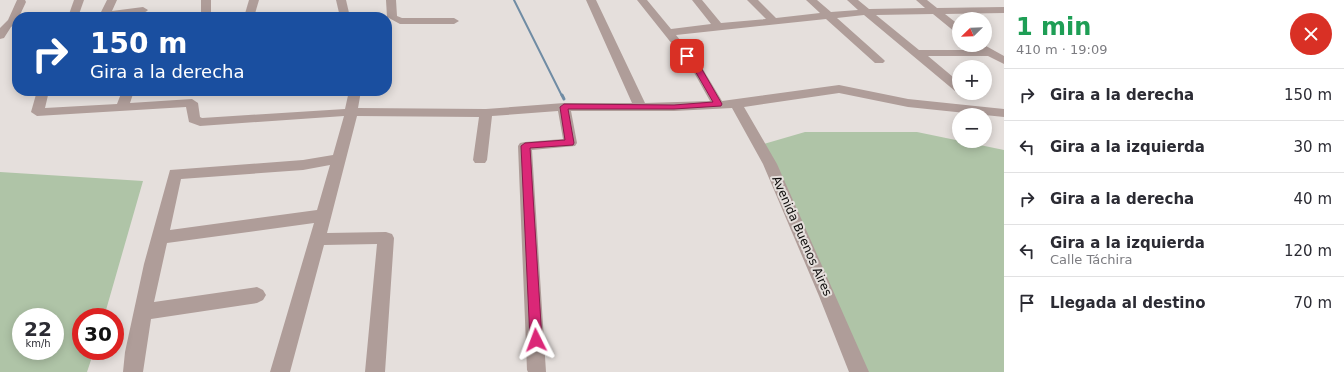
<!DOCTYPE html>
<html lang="es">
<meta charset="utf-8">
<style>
body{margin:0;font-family:"DejaVu Sans",sans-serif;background:#f2f2f3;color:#2b2b33;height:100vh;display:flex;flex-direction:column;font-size:15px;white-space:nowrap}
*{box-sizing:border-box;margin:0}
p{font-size:13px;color:#7c7c81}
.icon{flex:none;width:22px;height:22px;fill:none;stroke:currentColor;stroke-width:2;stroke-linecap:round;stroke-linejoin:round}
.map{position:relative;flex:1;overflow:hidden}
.drawer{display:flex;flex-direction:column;background:#fff;width:340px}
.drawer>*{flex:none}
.hud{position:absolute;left:12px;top:12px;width:380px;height:84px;border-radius:16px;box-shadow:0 2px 10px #0003;background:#1a4fa0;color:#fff;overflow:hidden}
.needle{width:26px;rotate:247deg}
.buttons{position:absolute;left:952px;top:12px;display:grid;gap:8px}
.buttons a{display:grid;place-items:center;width:40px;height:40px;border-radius:50%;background:#fff;box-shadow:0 2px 10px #0003;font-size:20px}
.speed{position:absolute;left:12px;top:308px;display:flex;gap:8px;font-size:20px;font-weight:700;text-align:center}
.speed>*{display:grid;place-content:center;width:52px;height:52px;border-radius:50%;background:#fff;box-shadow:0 2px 10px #0003;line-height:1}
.speed small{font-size:10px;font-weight:400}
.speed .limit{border:6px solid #d22;background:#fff;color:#111}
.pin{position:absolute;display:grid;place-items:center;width:34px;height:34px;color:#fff;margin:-17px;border-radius:8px;box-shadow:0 2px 6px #0006}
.me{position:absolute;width:44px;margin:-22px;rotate:357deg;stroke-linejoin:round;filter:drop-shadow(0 0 3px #0008)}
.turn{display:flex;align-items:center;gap:14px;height:84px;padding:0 12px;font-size:18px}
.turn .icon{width:52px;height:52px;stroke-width:2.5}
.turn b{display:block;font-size:28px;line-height:34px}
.round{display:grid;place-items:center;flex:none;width:42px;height:42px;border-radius:21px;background:#f2f2f3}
.overview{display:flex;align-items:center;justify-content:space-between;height:68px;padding:0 12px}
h1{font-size:24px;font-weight:600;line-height:30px;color:#1e9e55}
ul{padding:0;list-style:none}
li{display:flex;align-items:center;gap:12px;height:52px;padding:0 12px;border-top:1px solid #e1e1e2}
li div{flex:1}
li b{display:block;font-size:15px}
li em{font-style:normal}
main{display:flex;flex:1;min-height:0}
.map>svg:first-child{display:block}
.green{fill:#afc4a7;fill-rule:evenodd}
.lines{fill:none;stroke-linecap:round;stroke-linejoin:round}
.stream-far1{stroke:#708ca4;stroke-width:2}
.stream{stroke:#708ca4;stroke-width:3}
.minor{fill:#af9d99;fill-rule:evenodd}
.route{fill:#db2777;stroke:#8e194d}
.labels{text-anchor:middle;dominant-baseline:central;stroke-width:4;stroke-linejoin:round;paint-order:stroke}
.street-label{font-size:12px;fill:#0d0b0a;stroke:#e5dfdc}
</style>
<main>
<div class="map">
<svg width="1004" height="372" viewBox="0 0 1004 372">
<rect width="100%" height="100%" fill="#e5dfdc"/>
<g class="green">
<polygon points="805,132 917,132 1004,150 1004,372 858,372 760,145"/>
<path d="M0,172L143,181L104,317H81V351H94L87,372H0ZM21,317H55V351H21Z"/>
</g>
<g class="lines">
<polyline class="stream-far1" points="514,0 562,96"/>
<polyline class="stream" points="562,95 564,99"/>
<g class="minor">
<polygon points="17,0 25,0 26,2 19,17 17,17 16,24 11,27 4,38 0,39 0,28 8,20"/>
<polygon points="74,0 84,0 78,17 68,17"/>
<path d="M107,0H117L112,11L143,7L148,10C141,18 94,17 82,17L83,15L101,12Z"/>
<rect x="201" y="0" width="10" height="17"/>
<polygon points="249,0 259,0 254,17 244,17"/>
<polygon points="336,0 346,0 350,17 340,17"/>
<polygon points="386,0 396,0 397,16 402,18 454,18 459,21 454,24 400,24 387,17"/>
<path d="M586,0H596L645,103L710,101L692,69L637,0H647L671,29L711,24L692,0H702L721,23L766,19L747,0H758L776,18L820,13L806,0H817L831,12L858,10L847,0H858L869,9L925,8L916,0H927L937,8L1004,7V13L945,14L959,25V33L955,32L933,14L876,15L919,50H978V46H986L1004,56V64L988,56H928L959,82V92L955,91L864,15L837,18L883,59L885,61L883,63H875L826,19L676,35L701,66L722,101L839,85L908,99L1004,109V117L908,107L839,93L744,107L777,164L869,372H849L819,296L763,164L732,108L674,111H571L577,143L575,146L532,150L546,372H528L527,370L518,146L520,143L525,142L563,139L558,111L492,116L487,160L485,163H475L473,160L479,117L357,116L327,233L386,232L392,234L394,238L385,372H365L377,244L324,245L290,372H270L314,223L167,243L154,302L257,287L263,290L266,295L263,300L257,303L151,319L143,372H123L125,352L144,264L170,170L303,160L333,155L344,116L200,126L189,122L186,107L37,116L31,112L37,91H49L45,108L117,104L122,91H134L130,103L192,99L198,103L200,117L202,118L345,109L349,91H361L358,108L486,109L564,103H632ZM330,165L317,210L170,230L181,179L303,170Z"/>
</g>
</g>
<polygon class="route" points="687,54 700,66 722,104 721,106 674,109 568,109 574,143 573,145 530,148 542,340 540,344 536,345 532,344 530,340 521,146 525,143 565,140 560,107 564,104 674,105 713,102 694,69 684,56"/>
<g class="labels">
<g class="street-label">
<text transform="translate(802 236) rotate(66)">Avenida Buenos Aires</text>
</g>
</g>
</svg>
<div class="buttons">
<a><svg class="needle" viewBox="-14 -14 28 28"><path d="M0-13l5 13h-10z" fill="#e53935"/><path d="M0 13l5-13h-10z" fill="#7c7c81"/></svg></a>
<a>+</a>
<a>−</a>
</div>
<div class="speed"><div>22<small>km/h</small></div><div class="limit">30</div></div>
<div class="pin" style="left:687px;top:56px;background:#d93025"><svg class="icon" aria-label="arrive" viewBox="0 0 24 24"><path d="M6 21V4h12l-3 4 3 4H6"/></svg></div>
<svg class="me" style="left:536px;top:340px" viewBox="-20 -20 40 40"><path d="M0-17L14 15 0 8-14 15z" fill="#db2777" stroke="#fff" stroke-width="4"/></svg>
<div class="hud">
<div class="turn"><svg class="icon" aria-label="right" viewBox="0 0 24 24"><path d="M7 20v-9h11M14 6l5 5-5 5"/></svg><div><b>150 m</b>Gira a la derecha</div></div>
</div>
</div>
<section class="drawer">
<div class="overview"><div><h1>1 min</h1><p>410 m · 19:09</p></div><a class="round" style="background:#d93025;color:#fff"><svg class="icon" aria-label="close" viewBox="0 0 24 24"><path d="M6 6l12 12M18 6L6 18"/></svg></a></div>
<ul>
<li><svg class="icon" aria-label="right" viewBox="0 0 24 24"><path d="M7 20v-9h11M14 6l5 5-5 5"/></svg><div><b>Gira a la derecha</b></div><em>150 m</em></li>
<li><svg class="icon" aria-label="left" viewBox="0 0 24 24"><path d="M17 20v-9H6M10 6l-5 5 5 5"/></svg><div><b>Gira a la izquierda</b></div><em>30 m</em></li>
<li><svg class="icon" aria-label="right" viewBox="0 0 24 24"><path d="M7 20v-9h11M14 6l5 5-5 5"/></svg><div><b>Gira a la derecha</b></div><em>40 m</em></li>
<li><svg class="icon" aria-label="left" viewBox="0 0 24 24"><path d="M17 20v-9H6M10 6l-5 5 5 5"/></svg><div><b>Gira a la izquierda</b><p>Calle Táchira</p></div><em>120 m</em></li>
<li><svg class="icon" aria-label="arrive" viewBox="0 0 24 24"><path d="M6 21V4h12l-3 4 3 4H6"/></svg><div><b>Llegada al destino</b></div><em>70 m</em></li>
</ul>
</section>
</main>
